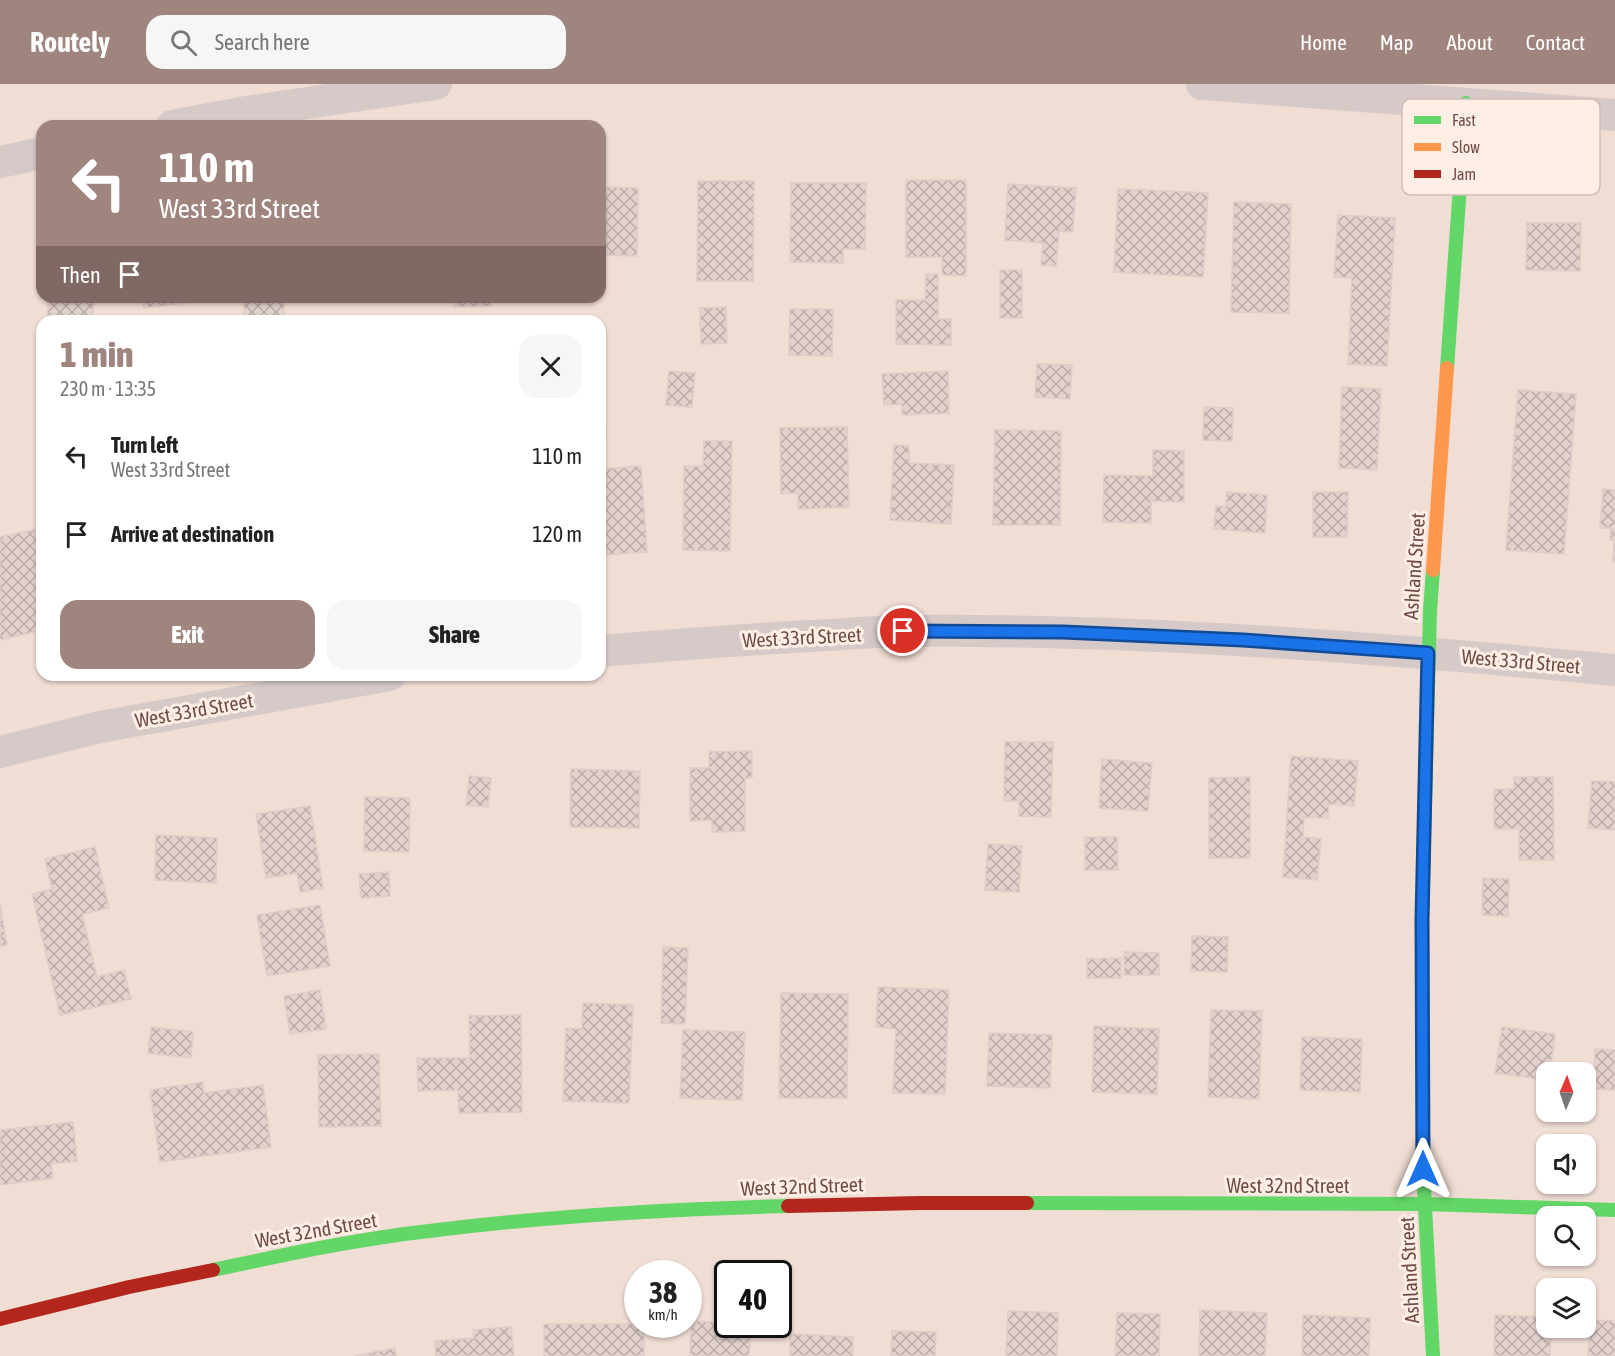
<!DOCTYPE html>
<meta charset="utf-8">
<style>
body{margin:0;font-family:"Asap Condensed",sans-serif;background:#f6f6f6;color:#222;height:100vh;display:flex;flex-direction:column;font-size:22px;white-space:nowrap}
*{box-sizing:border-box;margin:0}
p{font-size:20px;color:#767676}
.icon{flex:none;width:33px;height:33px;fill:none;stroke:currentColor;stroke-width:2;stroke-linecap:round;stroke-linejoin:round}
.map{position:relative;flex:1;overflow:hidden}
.side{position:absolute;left:36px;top:231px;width:570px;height:366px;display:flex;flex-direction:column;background:#fff;border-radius:18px;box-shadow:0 2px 4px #0004}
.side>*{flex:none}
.guide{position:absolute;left:36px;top:36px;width:570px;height:183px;border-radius:18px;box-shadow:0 2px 4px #0004;background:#a0847e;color:#fff;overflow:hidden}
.needle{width:39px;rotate:2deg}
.tools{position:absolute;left:1536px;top:978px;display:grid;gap:12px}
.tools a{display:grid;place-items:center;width:60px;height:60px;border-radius:12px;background:#fff;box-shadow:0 2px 4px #0004;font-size:30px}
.speed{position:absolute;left:624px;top:1176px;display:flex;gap:12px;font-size:30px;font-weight:700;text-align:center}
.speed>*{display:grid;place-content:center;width:78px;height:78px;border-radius:50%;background:#fff;box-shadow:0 2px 4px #0004;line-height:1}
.speed small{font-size:15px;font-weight:400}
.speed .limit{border:3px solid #111;border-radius:9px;background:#fff;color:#111}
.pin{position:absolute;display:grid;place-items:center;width:51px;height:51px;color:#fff;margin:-26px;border:3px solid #fff;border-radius:50%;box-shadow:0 2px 6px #0007}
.me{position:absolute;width:66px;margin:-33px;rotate:0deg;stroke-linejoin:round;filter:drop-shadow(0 0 4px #0008)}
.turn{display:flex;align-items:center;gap:21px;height:126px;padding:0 24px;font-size:27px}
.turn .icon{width:78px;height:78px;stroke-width:2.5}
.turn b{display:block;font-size:42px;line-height:51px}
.then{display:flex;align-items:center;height:57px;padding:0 24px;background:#0003;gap:12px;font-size:22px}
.round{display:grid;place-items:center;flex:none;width:63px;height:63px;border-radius:18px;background:#f6f6f6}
.overview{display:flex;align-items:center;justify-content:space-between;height:102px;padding:0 24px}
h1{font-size:36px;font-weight:800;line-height:45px;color:#a0847e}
.action{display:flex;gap:12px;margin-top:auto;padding:12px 24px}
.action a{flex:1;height:69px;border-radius:18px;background:#a0847e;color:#fff;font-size:24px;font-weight:800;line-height:69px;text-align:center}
.action a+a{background:#f6f6f6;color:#222}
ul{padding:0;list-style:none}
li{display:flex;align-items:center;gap:18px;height:78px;padding:0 24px}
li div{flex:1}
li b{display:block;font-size:22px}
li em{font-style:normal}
header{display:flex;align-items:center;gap:36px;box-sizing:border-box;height:84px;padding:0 30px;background:#a0847e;color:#fff}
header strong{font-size:28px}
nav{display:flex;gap:33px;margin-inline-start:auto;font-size:21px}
.search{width:420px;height:54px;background:#f6f6f6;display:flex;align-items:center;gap:15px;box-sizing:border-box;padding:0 21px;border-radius:18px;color:#767676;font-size:22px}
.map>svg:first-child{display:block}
.residential{fill:#f0ddd3;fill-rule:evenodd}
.building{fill:url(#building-cross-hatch);stroke:#decdc8;stroke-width:1.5}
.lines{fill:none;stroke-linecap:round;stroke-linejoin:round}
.street{stroke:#d6cac8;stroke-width:32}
.fast{stroke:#63d668;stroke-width:14}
.slow{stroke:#ff974d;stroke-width:14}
.jam{stroke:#b3261e;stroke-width:14}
.route-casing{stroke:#114b97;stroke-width:15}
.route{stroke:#1a73e8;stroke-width:10}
.labels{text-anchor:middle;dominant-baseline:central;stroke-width:6;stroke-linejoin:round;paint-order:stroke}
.street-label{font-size:20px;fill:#714c47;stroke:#ffeee4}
.key{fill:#ffeee4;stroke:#d4bdb5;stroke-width:1.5}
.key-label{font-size:16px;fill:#714c47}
</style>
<header>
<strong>Routely</strong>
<div class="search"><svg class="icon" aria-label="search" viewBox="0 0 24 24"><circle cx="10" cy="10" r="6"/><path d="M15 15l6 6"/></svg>Search here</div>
<nav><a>Home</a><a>Map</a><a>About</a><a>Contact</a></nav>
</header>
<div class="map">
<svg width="1615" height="1272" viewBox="0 0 1615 1272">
<defs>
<pattern id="building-cross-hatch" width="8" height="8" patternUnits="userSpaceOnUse" patternTransform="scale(1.5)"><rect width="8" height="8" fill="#e2d1cd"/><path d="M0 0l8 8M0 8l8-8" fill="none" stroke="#bcaca8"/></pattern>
</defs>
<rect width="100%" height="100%" fill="#f6ebe5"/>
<path class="residential" d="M0,0H1615V1272H0ZM42,42H600V213H42ZM42,237H600V591H42ZM1546,988H1586V1028H1546ZM1546,1060H1586V1100H1546ZM1546,1132H1586V1172H1546ZM638,1190H688V1240H638ZM728,1190H778V1240H728ZM1546,1204H1586V1244H1546Z"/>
<g class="building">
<polygon points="906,96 966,96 966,192 942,191 942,173 906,173"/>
<polygon points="698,97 754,97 753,197 697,197"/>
<polygon points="791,99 866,99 865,165 843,165 843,179 790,178"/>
<polygon points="1008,100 1076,104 1073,148 1059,147 1056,182 1041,181 1043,159 1005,156"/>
<polygon points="600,103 638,104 637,172 600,171"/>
<polygon points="1118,105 1208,109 1203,193 1114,188"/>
<polygon points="1234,118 1291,120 1289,229 1231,228"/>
<polygon points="1338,131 1395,134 1387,282 1348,280 1352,194 1334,193"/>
<polygon points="1527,139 1581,139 1580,187 1526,186"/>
<rect x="1000" y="186" width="22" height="48"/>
<polygon points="926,190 938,190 938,235 951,235 951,261 896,260 896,216 925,216"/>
<polygon points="49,213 94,213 92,237 47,237"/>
<polygon points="142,213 208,213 208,216 144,224"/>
<rect x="244" y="213" width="40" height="19"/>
<polygon points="454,213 491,213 491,222 454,223"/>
<polygon points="726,223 727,259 701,260 700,224"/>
<polygon points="790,225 833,225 832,272 789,271"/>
<polygon points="1037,280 1072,281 1070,315 1035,313"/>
<polygon points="669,287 695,289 692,323 666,321"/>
<polygon points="948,287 949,329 902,331 902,320 884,321 882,290"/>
<polygon points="1342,303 1381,305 1377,386 1339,384"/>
<polygon points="1518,306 1576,310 1564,470 1506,466"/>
<polygon points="600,323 605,323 606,357 600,357"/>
<polygon points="1204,323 1233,324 1232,357 1203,356"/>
<polygon points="847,343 849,423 798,425 798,409 781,410 780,344"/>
<polygon points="995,346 1061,347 1060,441 993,441"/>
<polygon points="704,357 732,357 730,467 683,466 684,382 703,382"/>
<polygon points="894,361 909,362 909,379 954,381 951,440 890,436"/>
<polygon points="1153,366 1184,367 1184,418 1151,417 1151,439 1103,438 1104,391 1153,392"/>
<polygon points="641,382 647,468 600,471 600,385"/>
<polygon points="1603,405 1615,406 1615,478 1613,478 1614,456 1610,456 1611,444 1600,444"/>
<polygon points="1227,408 1267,411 1265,449 1214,445 1216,422 1226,423"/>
<polygon points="1313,408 1348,408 1347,453 1313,453"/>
<polygon points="42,444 42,546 0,556 0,453"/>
<polygon points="1005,658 1053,658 1051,733 1019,732 1019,717 1004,717"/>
<polygon points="752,667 752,694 745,694 745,747 712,748 712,736 690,737 690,684 709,684 709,668"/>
<polygon points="1291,672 1358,677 1354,722 1329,720 1328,734 1304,733 1303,753 1321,755 1317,796 1283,793"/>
<polygon points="1102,675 1152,679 1148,727 1099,724"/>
<polygon points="571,685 640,687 639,744 570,743"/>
<polygon points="469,692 491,694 488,723 466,721"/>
<polygon points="1250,693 1250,774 1209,774 1209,694"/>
<polygon points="1514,693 1553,693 1554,776 1519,776 1519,745 1494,745 1494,705 1514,705"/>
<polygon points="1592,697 1615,698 1615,746 1588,744"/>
<polygon points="365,713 410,714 409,768 364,767"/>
<polygon points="310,722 323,804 300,808 297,789 266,794 256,730"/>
<polygon points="156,751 217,754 216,799 155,796"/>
<polygon points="1085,753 1117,753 1118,786 1085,786"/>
<polygon points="988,760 1022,762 1019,808 985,806"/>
<polygon points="95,763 109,824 82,830 97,893 124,886 131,915 60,931 32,810 52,805 45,775"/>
<polygon points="389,788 390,812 361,814 359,790"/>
<polygon points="1483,794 1509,795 1508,832 1482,831"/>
<polygon points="0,820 7,861 0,862"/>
<polygon points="320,821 330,882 267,892 257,831"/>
<polygon points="1192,852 1228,853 1227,888 1191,887"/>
<polygon points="663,863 688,864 685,940 661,939"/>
<polygon points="1124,868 1159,869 1159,891 1124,891"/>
<polygon points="1121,874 1121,894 1087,894 1087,875"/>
<polygon points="878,903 949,906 945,1010 893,1009 896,945 876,943"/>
<polygon points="320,906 326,945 290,950 284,912"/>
<polygon points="781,909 848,910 847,1014 779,1014"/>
<polygon points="583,919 633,921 629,1019 563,1017 566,944 582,945"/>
<polygon points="1211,926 1262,927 1259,1015 1208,1013"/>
<polygon points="521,931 522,1028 459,1029 458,1006 418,1007 417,974 470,974 469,932"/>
<polygon points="1094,942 1159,945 1157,1010 1092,1008"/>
<polygon points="151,943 193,948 191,974 148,969"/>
<polygon points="1502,943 1555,950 1550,988 1546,988 1546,996 1495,989"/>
<polygon points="683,946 745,948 742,1016 680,1014"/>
<polygon points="989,949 1052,951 1050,1004 987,1002"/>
<polygon points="1302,953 1362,955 1360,1008 1300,1006"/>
<polygon points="1595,965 1615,966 1615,1006 1593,1005"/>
<polygon points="379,970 381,1042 319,1043 318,971"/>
<polygon points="203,998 204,1009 263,1001 271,1063 160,1078 150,1006"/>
<polygon points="73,1038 77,1077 51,1080 53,1094 0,1101 0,1046"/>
<polygon points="1200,1226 1267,1229 1265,1272 1199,1272"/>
<polygon points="1008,1227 1058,1229 1057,1272 1006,1272"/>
<polygon points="1117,1229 1160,1230 1159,1272 1115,1272"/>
<polygon points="1303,1231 1370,1234 1369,1272 1302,1272"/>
<polygon points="1495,1231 1546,1233 1546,1244 1551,1244 1550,1272 1494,1272"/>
<polygon points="1590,1236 1615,1237 1615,1272 1588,1272"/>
<polygon points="691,1237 728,1239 728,1240 751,1240 749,1272 690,1272"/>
<rect x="544" y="1240" width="100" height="32"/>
<polygon points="511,1243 514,1272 436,1272 435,1257 474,1254 473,1246"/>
<polygon points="892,1247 936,1248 935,1272 891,1272"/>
<polygon points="790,1250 853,1253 853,1272 790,1272"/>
<polygon points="395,1264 396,1272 354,1272"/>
</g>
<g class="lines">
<g class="street">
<polyline points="1202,0 1615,31"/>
<polyline points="172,42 246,28 436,0"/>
<polyline points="0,78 42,69"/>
<path d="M600,567C669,561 739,556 809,552C841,551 874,547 906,547C1143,545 1379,564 1615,586"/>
<polyline points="0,668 100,643 390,591"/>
</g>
<g class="fast">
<polyline points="1447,284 1466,19"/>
<polyline points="1433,486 1430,527 1422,835 1423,1085 1433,1272"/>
<polyline points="1027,1119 1425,1120 1615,1126"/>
<path d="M213,1186C284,1171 357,1155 429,1147C548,1132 668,1125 788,1122"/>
</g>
<polyline class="slow" points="1433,486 1447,284"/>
<g class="jam">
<polyline points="788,1122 920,1119 1027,1119"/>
<polyline points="0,1235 129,1203 213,1186"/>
</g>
</g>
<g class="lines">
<defs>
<polyline id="route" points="903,547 1063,548 1243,556 1428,569 1422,835 1423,1085"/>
</defs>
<use href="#route" class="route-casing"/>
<use href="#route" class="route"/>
</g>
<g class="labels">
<g class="street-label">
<text transform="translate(1414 482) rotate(-86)">Ashland Street</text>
<text transform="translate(802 553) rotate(-3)">West 33rd Street</text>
<text transform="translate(1521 577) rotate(5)">West 33rd Street</text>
<text transform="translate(194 626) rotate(-10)">West 33rd Street</text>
<text x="1288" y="1101">West 32nd Street</text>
<text transform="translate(802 1102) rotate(-2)">West 32nd Street</text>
<text transform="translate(316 1146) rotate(-10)">West 32nd Street</text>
<text transform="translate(1409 1186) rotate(-93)">Ashland Street</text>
</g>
</g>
<rect x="1402" y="15" width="198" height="96" rx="9" class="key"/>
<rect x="1414" y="32" width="27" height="8" fill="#63d668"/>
<rect x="1414" y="59" width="27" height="8" fill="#ff974d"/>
<rect x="1414" y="86" width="27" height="8" fill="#b3261e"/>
<g class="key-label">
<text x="1452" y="42">Fast</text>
<text x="1452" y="69">Slow</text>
<text x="1452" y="96">Jam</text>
</g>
</svg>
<div class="tools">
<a><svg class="needle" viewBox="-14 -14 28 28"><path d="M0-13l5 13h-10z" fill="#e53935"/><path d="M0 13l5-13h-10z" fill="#767676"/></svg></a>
<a><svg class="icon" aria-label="sound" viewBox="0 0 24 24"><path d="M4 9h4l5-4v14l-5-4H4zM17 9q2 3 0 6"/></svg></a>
<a><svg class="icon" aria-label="search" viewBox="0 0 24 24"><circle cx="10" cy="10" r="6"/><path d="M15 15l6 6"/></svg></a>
<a><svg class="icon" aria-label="layers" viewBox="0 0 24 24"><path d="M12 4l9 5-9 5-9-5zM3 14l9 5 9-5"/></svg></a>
</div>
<div class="speed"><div>38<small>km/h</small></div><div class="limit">40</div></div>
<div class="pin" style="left:903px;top:547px;background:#d93025"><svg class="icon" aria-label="arrive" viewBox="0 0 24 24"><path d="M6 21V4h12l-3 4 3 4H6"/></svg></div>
<svg class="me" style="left:1423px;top:1085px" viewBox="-20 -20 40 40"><path d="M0-17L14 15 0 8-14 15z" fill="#1a73e8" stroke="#fff" stroke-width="4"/></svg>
<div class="guide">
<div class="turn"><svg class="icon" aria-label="left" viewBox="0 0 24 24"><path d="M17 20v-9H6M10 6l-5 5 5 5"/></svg><div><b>110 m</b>West 33rd Street</div></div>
<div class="then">Then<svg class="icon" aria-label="arrive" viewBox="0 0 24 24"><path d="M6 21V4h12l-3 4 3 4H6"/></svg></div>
</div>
<section class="side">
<div class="overview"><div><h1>1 min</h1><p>230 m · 13:35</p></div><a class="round"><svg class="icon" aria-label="close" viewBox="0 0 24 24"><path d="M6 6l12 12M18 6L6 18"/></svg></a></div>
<ul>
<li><svg class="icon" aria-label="left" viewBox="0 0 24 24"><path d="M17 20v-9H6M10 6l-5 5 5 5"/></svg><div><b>Turn left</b><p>West 33rd Street</p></div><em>110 m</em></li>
<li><svg class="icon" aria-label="arrive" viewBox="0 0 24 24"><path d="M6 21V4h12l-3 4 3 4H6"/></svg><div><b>Arrive at destination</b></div><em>120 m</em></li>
</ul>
<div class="action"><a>Exit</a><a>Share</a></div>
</section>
</div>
